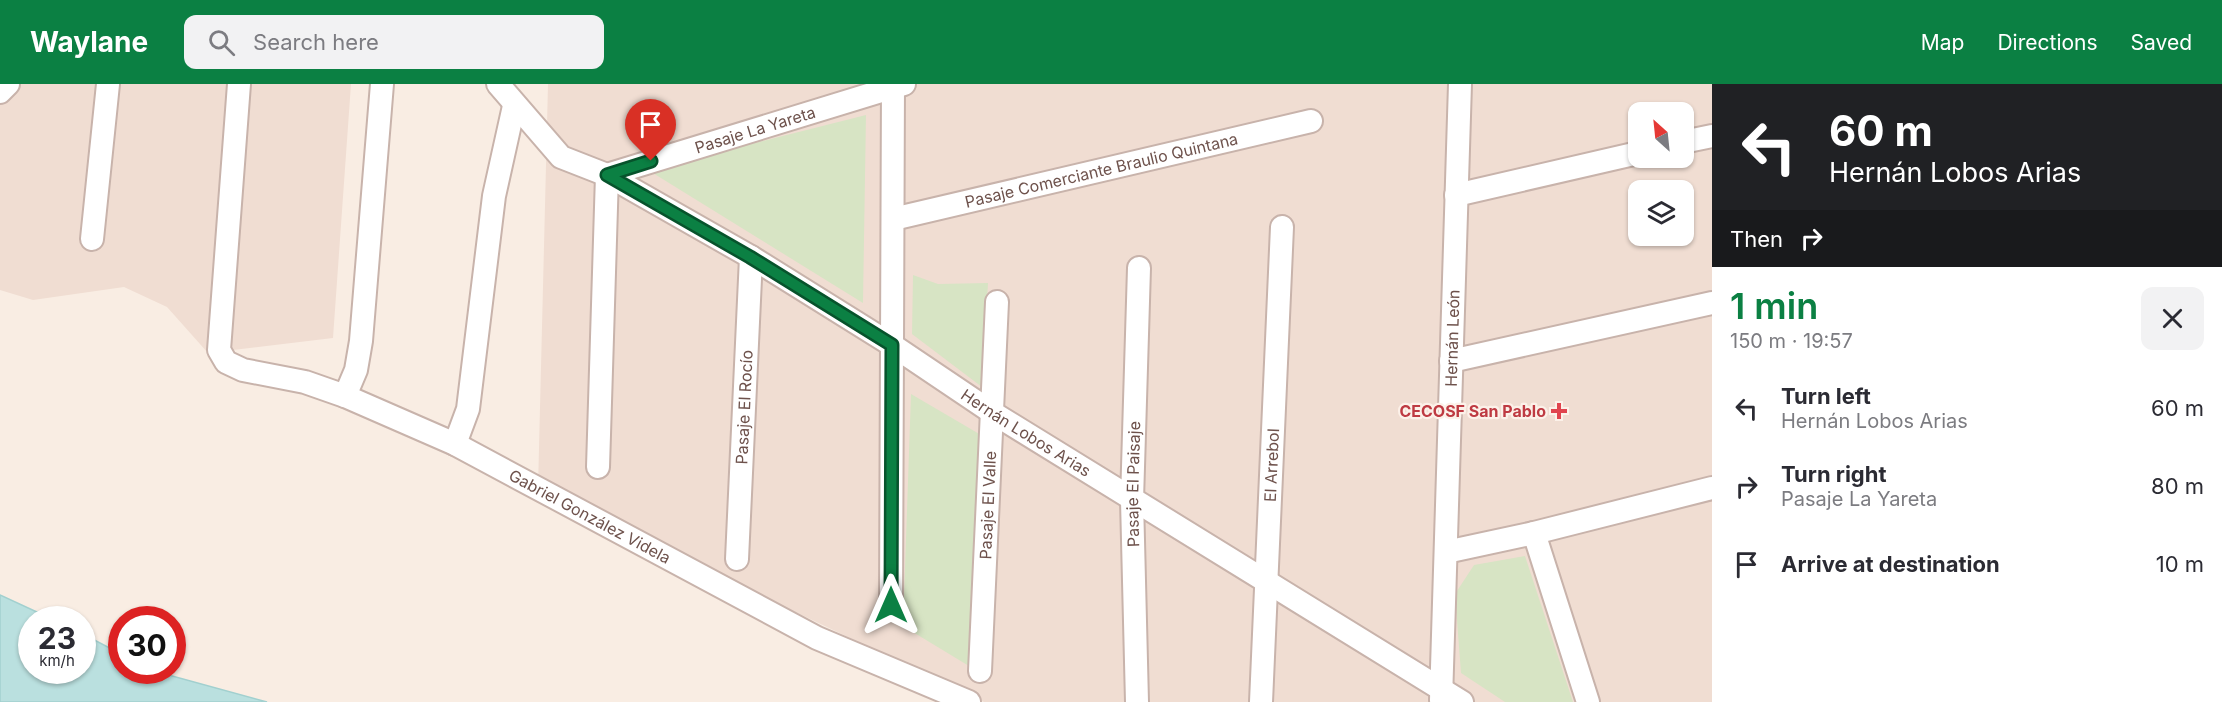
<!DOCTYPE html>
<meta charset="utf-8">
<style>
body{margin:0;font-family:Inter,sans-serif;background:#f2f2f3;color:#2b2b33;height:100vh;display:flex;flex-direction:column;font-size:22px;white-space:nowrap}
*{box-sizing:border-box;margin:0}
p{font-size:20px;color:#7c7c81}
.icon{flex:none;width:33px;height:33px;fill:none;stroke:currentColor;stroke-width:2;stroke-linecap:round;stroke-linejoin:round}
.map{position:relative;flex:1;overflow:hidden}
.side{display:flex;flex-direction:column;background:#fff;width:510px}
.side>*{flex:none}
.guide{background:#202124;color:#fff;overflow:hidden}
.needle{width:39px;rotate:333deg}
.buttons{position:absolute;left:1628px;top:18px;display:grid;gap:12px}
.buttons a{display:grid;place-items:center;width:66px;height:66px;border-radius:12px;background:#fff;box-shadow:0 2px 4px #0004;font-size:30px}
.speed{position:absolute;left:18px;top:522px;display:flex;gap:12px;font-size:30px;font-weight:700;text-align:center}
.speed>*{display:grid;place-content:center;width:78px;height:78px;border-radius:50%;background:#fff;box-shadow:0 2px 4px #0004;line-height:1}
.speed small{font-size:15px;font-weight:400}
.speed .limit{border:9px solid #d22;background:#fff;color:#111}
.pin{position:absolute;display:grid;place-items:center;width:51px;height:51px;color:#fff;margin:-62px -26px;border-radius:50% 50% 50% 0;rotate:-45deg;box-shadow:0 0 6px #0007}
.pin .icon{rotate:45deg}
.me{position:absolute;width:66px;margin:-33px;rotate:0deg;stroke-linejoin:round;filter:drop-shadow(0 0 4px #0008)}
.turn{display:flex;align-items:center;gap:21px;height:126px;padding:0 18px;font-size:27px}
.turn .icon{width:78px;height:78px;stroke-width:2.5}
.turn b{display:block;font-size:42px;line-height:51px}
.then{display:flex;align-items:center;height:57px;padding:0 18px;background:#0003;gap:12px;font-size:22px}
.round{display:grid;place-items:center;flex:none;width:63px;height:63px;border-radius:12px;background:#f2f2f3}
.headline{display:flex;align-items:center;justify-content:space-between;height:102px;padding:0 18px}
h1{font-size:36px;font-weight:600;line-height:45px;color:#0b8043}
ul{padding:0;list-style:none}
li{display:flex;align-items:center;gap:18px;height:78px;padding:0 18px}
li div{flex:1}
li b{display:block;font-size:22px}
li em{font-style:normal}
header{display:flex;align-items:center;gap:36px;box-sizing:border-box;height:84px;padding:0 30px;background:#0b8043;color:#fff}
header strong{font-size:28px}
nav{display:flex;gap:33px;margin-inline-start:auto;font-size:21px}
.search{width:420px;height:54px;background:#f2f2f3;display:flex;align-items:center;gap:15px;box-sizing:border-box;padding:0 21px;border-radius:12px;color:#7c7c81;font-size:22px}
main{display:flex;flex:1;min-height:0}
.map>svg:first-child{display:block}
.residential{fill:#f0ddd2;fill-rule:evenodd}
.green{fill:#d7e4c4}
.water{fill:#bae0df;stroke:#a2d0cf;stroke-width:1.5}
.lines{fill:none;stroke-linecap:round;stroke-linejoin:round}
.minor-casing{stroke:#c8b3ab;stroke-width:26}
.minor{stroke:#fff;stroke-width:22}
.route-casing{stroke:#07532c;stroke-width:15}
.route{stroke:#0b8043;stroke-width:10}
.health-dot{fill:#e0444e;stroke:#fcf1e9;stroke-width:2}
.labels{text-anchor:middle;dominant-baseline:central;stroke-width:4.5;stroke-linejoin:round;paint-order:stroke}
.street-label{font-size:16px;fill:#6e524c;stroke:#fcf1e9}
.health-label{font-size:16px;font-weight:bold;fill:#be3a42;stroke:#fcf1e9;text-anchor:end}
</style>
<header>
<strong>Waylane</strong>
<div class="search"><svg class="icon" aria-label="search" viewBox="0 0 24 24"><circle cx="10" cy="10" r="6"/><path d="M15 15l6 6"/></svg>Search here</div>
<nav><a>Map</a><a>Directions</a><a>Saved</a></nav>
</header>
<main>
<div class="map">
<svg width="1712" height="618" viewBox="0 0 1712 618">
<rect width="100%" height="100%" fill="#f9ede3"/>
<g class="residential">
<polygon points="0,0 351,0 333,254 208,269 167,223 124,203 33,216 0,206"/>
<path d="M548,0H1712V618H984L538,405ZM1638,28H1683V74H1638ZM1638,106H1683V152H1638Z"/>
</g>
<g class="green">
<polygon points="866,31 863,219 648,86"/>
<polygon points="913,191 938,200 988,199 982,303 912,250"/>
<polygon points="911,310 981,351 969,582 903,542"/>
<polygon points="1525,472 1573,618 1505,618 1461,589 1455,510 1474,481"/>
</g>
<polygon class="water" points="0,511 52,535 32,536 32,586 82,586 83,550 121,570 122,586 154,587 267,618 0,618"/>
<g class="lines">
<defs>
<g id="minor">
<path id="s1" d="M239,0L219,266L226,278L243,286L305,298L345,312L455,360L817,554L969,618"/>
<path id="s2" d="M498,0L561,73L607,91L751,173L892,261L993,329L1462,618"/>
<polyline points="0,8 8,0"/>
<polyline points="1683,58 1712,52"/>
<polyline points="1456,111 1638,69"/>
<path id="s3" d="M893,135L1311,37"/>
<polyline points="92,155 108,0"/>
<polyline points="1451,277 1712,219"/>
<polyline points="345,312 356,286 361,257 382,0"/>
<polyline points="455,360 468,325 494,112 514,22"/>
<path id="s4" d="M598,383L607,91L904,0"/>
<polyline points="1534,449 1588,618"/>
<polyline points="1446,468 1534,449 1712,404"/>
<path id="s5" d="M737,475L751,173"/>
<polyline points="891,521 893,0"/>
<path id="s6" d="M980,587L997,218"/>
<path id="s7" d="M1441,616L1460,0"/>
<path id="s8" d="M1137,618L1132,416L1139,184"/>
<path id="s9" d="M1261,618L1282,143"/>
</g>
</defs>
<use href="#minor" class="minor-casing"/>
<use href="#minor" class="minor"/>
</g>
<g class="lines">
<defs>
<polyline id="route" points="651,77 607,91 750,173 892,261 891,521"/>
</defs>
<use href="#route" class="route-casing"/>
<use href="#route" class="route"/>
</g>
<path class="health-dot" d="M1556 318h6v6h6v6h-6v6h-6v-6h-6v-6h6z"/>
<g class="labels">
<g class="street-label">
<text stroke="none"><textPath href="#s4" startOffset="447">Pasaje La Yareta</textPath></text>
<text stroke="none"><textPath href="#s3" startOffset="214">Pasaje Comerciante Braulio Quintana</textPath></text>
<text stroke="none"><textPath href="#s7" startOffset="362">Hernán León</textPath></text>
<text stroke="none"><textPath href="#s5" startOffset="152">Pasaje El Rocío</textPath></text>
<text stroke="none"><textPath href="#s2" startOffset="638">Hernán Lobos Arias</textPath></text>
<text stroke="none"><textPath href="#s9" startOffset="237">El Arrebol</textPath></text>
<text stroke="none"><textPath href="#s8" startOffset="218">Pasaje El Paisaje</textPath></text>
<text stroke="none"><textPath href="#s6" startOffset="166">Pasaje El Valle</textPath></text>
<text stroke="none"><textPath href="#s1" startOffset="678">Gabriel González Videla</textPath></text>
</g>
<g class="health-label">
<text x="1546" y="327">CECOSF San Pablo</text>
</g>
</g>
</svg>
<div class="buttons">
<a><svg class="needle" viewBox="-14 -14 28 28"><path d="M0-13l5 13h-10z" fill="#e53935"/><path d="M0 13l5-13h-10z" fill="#7c7c81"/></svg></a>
<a><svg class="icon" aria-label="layers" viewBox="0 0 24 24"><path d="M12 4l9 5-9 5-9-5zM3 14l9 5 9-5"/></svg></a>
</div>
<div class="speed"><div>23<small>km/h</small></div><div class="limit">30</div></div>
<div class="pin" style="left:651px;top:77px;background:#d93025"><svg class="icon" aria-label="arrive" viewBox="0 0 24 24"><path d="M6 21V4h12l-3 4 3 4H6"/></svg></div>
<svg class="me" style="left:891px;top:521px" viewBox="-20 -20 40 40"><path d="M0-17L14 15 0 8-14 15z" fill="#0b8043" stroke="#fff" stroke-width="4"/></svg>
</div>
<section class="side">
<div class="guide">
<div class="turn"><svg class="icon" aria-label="left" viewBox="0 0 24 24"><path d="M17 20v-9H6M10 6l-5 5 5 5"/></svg><div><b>60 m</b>Hernán Lobos Arias</div></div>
<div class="then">Then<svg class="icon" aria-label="right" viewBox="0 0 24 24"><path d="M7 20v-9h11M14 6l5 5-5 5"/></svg></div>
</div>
<div class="headline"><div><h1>1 min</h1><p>150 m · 19:57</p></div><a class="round"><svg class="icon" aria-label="close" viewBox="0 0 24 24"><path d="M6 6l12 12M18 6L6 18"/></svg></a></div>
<ul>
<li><svg class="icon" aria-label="left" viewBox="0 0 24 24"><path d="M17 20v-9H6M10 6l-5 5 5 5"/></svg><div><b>Turn left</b><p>Hernán Lobos Arias</p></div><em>60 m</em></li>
<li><svg class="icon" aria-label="right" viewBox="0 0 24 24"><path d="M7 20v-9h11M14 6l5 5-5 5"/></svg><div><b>Turn right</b><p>Pasaje La Yareta</p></div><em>80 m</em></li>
<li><svg class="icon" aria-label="arrive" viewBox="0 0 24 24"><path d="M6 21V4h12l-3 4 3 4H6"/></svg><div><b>Arrive at destination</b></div><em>10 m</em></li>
</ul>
</section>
</main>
